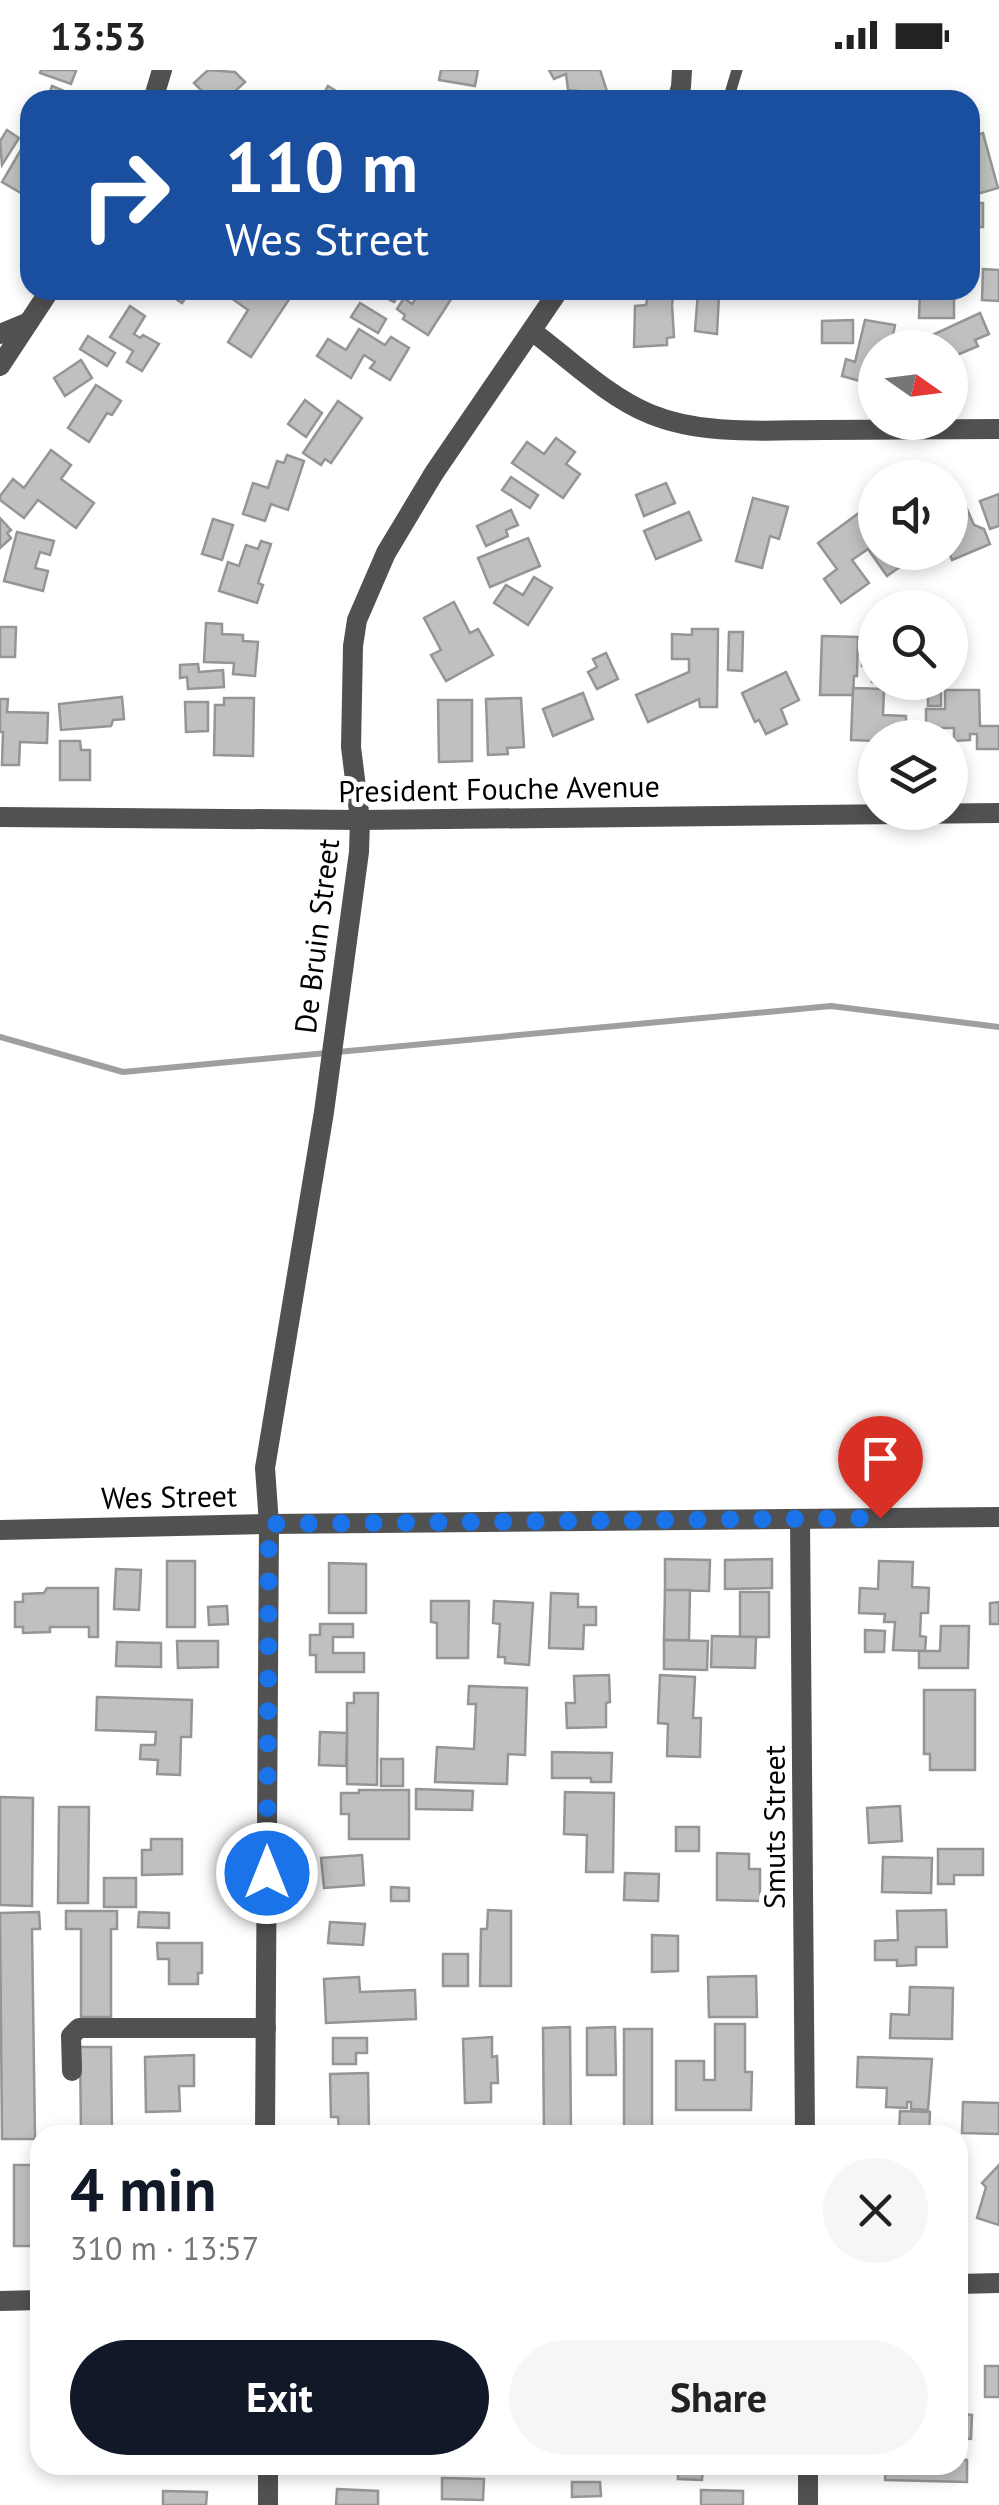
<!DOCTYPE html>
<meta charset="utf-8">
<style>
body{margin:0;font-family:"PT Sans",sans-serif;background:#f6f6f6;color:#222;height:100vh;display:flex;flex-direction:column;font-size:38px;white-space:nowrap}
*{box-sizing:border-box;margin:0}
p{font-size:32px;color:#767676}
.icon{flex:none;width:55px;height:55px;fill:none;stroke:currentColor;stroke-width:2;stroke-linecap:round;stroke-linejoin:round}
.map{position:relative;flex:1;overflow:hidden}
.panel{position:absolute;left:30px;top:2055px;width:938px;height:350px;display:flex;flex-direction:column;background:#fff;border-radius:30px;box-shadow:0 5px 15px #0003}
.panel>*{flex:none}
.banner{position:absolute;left:20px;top:20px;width:960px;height:210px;border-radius:30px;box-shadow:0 5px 15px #0003;background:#1a4fa0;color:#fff;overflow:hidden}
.needle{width:65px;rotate:104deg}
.controls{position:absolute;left:858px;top:260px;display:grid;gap:20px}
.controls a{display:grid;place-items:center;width:110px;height:110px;border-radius:50%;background:#fff;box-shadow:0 5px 15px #0003;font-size:50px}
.pin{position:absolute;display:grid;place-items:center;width:85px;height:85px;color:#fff;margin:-102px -42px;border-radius:50% 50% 50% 0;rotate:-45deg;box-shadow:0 0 10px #0007}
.pin .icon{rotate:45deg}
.me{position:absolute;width:110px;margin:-55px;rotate:0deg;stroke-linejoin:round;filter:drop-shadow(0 0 8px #0008)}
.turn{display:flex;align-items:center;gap:35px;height:210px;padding:0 40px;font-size:45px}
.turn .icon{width:130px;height:130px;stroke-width:2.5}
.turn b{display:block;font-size:70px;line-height:85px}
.round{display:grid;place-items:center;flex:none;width:105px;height:105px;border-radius:52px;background:#f6f6f6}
.headline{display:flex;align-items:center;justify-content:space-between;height:170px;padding:0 40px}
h1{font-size:60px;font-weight:700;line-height:75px;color:#111827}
.cta{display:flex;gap:20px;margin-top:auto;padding:20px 40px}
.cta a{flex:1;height:115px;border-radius:60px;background:#111827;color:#fff;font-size:40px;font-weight:700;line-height:115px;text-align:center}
.cta a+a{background:#f6f6f6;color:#222}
.status{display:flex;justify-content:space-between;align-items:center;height:70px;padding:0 50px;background:#fff;direction:ltr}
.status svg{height:28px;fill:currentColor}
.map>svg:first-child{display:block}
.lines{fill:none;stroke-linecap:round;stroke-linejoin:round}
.stream{stroke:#9f9f9f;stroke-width:6}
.building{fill:#c0c0c0;stroke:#959595;stroke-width:2.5}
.service{stroke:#515151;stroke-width:11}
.minor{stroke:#515151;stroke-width:20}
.route{stroke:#1a73e8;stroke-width:18;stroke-dasharray:0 32.4}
.labels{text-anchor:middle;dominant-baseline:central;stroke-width:10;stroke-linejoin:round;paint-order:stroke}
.street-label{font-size:30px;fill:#000;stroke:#fff}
</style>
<div class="status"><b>13:53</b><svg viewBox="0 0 49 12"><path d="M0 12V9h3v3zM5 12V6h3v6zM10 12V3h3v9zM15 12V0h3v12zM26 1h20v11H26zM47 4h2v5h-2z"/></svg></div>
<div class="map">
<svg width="999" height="2435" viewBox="0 0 999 2435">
<rect width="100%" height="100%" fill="#fff"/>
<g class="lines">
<polyline class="stream" points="0,967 123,1002 831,936 999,957"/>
</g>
<g class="building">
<polygon points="41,0 73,0 76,1 71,14 40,3"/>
<polygon points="208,0 235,2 245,12 232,24 237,29 211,30 194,13"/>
<polygon points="441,0 478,0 475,16 439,10"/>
<polygon points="549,0 600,0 608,24 568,20 566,4 554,9"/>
<polygon points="52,16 79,27 77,30 47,30"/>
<polygon points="328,16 351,30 320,30"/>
<polygon points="7,60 19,68 2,95 0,71"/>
<polygon points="983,63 998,118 974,125 973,119 970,120 970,67"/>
<polygon points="22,78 30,82 30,108 21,123 2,112"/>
<rect x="970" y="133" width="13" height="24"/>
<polygon points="983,199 999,200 999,231 982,230"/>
<polygon points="162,220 191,220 182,233"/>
<polygon points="220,220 277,220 290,228 251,287 228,272 248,240"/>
<polygon points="372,220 401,220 394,232"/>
<polygon points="421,220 457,220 428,265 403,249 405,245 397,239 404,228 412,234"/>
<polygon points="649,220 674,220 672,235 674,267 667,268 667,275 634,277 635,236 646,235"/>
<polygon points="920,220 954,220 954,248 919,248"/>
<polygon points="698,222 719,225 717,264 695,261"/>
<polygon points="360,233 386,249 378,263 351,247"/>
<polygon points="130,236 145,246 134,264 140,268 143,265 159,274 142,301 127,292 133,281 110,267"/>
<polygon points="980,243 989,264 975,270 978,276 950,288 950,278 936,278 930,266"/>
<polygon points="853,250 853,273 822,273 822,251"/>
<polygon points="865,250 895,255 891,275 875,278 875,315 842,306 846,289 855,292"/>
<polygon points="359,259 385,275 391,267 409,278 390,310 370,298 375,292 364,285 351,308 317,286 328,269 346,280"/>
<polygon points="88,266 115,283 107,296 80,279"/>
<polygon points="81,290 92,308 65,326 54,308"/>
<polygon points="96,315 121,331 112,345 107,343 89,372 68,358"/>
<polygon points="305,330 322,343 306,367 288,354"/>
<polygon points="338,331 362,348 331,393 325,389 321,395 303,383"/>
<polygon points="556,368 575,382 566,394 580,404 563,428 512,393 527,372 544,384"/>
<polygon points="51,380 71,395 61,409 94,433 76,458 38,430 24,448 0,430 0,426 13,409 24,418"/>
<polygon points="287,385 304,391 288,440 271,434 265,451 243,444 253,413 268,418 277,391 284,393"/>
<polygon points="511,407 538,425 530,438 502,420"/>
<polygon points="666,413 675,433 644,446 636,425"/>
<polygon points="999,424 999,456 990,459 980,431"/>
<polygon points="753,428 788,437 779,469 770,466 762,498 736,491"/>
<polygon points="871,434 875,440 875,482 906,482 911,489 887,506 868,479 852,490 869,513 841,533 824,509 837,499 818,473"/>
<polygon points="967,439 974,455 984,459 990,474 952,490 949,482 950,470 955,468 953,461 950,462 950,446"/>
<polygon points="511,440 518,455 506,460 508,466 486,476 477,456"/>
<polygon points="689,442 701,470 656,489 644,461"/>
<polygon points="0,448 11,460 7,463 11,468 0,478"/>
<polygon points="213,449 233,455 222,490 202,484"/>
<polygon points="17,462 54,471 50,485 40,482 35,498 48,501 43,521 4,511"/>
<polygon points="528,468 540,496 490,517 478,488"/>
<polygon points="261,471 271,474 258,513 263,515 257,533 219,521 228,492 239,496 246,475 258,479"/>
<polygon points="534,507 552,518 528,555 494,533 506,515 523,525"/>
<polygon points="454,532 470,563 478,559 493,585 446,611 431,585 441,580 424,548"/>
<polygon points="206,553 222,554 222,564 243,565 243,571 258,572 255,606 233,604 234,593 204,592"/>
<polygon points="0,557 16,557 15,587 0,587"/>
<polygon points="692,559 718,559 717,637 700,637 699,629 648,652 636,625 689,602 689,589 672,589 672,564 692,565"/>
<polygon points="729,562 743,562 742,601 728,600"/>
<polygon points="822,566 858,567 857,606 854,606 853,625 820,625"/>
<polygon points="862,567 875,567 875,612 872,612 872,596 862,596"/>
<polygon points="606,583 618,609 597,619 588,602 597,597 593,589"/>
<polygon points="198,594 199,602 223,600 224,617 188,619 187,607 180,608 180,595"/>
<polygon points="786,602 799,630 781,639 787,654 766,664 759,650 755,652 742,623"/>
<rect x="928" y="613" width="13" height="23"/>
<polygon points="853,618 884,619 883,645 906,646 906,668 875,668 875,671 851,670"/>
<polygon points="945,620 979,620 980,656 999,656 999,679 977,679 977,664 970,664 970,670 954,671 954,658 926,658 926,639 945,639"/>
<polygon points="583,623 593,649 553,666 543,639"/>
<polygon points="122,627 124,649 113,650 111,656 61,660 59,634"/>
<polygon points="224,628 254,628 253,686 214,685 215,635 224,635"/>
<polygon points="521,628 524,677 507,678 508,684 488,685 486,629"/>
<polygon points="0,629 8,629 7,642 48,643 47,673 20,672 19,695 2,695 3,662 0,662"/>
<polygon points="438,630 472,630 472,691 439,692"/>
<polygon points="185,632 208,632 208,661 186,662"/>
<polygon points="60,671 80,671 81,680 90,680 90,710 60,710"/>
<polygon points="665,1489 710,1490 709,1521 665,1520"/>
<polygon points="772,1489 772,1518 725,1519 725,1490"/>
<rect x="167" y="1491" width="28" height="66"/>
<polygon points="879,1491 913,1492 912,1517 929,1518 928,1543 921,1543 920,1566 926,1567 925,1581 893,1580 895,1552 884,1552 885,1544 859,1543 860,1518 878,1519"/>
<polygon points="329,1493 366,1494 366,1543 329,1543"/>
<polygon points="116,1499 141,1500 139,1540 114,1539"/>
<polygon points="47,1518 98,1518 98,1567 89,1567 89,1557 50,1557 50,1562 23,1563 23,1557 15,1557 15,1532 23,1532 23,1524 44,1523"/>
<polygon points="665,1520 690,1520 689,1570 664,1570"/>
<rect x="740" y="1522" width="29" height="45"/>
<polygon points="551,1523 578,1524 578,1537 596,1537 596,1555 584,1555 583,1579 549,1578"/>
<polygon points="431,1531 469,1531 468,1588 437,1588 437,1553 431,1552"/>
<polygon points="494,1531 533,1533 529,1595 505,1593 505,1587 498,1587 500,1554 493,1553"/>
<polygon points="999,1532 999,1554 990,1554 990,1533"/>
<polygon points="227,1536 228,1554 209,1555 208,1537"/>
<polygon points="320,1554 353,1554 353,1567 333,1567 333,1583 364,1583 364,1602 316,1602 316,1585 310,1585 310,1565 320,1565"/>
<polygon points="941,1556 969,1556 968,1598 919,1598 919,1581 940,1581"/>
<polygon points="865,1560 885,1561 884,1582 865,1582"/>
<polygon points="712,1566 756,1567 755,1598 711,1597"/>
<polygon points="664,1570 708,1571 707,1600 664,1599"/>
<polygon points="177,1571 218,1571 218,1597 178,1598"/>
<polygon points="117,1572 161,1573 161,1597 116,1596"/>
<polygon points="609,1605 610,1632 606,1633 606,1657 567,1658 566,1633 575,1633 574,1606"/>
<polygon points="660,1605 695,1607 693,1648 701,1648 700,1687 667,1686 668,1654 658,1653"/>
<polygon points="469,1616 527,1618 525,1685 508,1684 507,1714 435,1712 437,1677 474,1679 476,1634 468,1634"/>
<polygon points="924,1620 975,1620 975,1700 930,1700 930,1684 924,1684"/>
<polygon points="354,1623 378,1623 377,1715 347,1714 347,1633 354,1633"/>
<polygon points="97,1627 192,1630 191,1667 181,1667 180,1705 157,1704 158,1690 140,1689 141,1675 155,1675 156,1662 96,1660"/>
<polygon points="320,1662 347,1663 346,1696 319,1695"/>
<polygon points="552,1682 612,1683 611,1712 591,1712 591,1708 552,1708"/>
<rect x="381" y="1689" width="22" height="27"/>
<polygon points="416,1719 473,1721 472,1740 416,1739"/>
<polygon points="359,1720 409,1720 409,1769 349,1769 349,1744 341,1744 341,1723 359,1723"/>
<polygon points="565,1722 614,1723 613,1802 586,1802 587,1765 564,1764"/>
<polygon points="0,1727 33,1728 32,1836 0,1835"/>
<polygon points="900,1736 902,1771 869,1773 867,1738"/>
<polygon points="59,1737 89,1737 88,1833 58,1833"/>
<rect x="676" y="1757" width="23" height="24"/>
<polygon points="151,1769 182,1769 182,1804 142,1805 142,1780 151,1780"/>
<polygon points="938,1779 983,1779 983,1805 954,1805 954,1814 938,1814"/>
<polygon points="717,1783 749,1784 749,1799 760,1799 760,1831 717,1830"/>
<polygon points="362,1785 364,1815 324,1818 321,1788"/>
<polygon points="883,1787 932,1788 931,1823 882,1822"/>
<polygon points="625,1803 659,1804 658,1831 624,1830"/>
<rect x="104" y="1808" width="32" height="29"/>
<polygon points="391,1817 409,1818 409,1831 391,1831"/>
<polygon points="488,1840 511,1841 511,1916 480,1916 481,1859 487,1859"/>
<polygon points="946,1840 947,1877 916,1877 916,1895 897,1896 897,1890 875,1890 875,1871 898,1870 897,1841"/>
<polygon points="66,1841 117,1841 117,1859 111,1859 111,1947 81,1947 81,1859 66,1859"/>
<polygon points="39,1842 40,1859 32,1859 35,2069 2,2069 0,1843"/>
<polygon points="139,1842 169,1843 169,1858 138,1857"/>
<polygon points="330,1852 365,1854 363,1875 328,1873"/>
<polygon points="652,1865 678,1866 678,1901 652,1902"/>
<polygon points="157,1873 202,1873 202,1903 198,1903 198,1914 169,1914 169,1889 158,1889"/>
<rect x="443" y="1884" width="25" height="32"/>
<polygon points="756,1906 757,1947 709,1947 708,1907"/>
<polygon points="359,1907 360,1922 415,1920 416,1949 326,1953 324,1909"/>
<polygon points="910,1917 953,1918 952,1969 890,1968 891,1944 909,1945"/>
<polygon points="715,1954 745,1954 745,2002 752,2002 751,2040 676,2040 676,1991 704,1991 704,2010 715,2010"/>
<polygon points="570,1957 571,2065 544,2065 543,1958"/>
<polygon points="615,1957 616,2005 587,2005 587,1958"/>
<rect x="624" y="1959" width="28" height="104"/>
<polygon points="492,1967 492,1987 497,1986 498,2013 491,2013 491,2032 465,2033 463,1969"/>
<polygon points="333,1968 367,1968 367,1983 356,1983 356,1994 333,1994"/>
<polygon points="80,1977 111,1977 112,2065 81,2065"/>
<polygon points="194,1985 194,2016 179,2016 180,2041 146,2042 145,1987"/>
<polygon points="858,1987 932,1989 928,2040 911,2039 911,2032 907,2032 907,2038 886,2037 887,2018 857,2017"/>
<polygon points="368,2003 369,2061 339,2061 338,2047 331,2047 330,2004"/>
<polygon points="963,2032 999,2033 999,2064 962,2063"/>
<polygon points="900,2041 930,2042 929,2065 899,2064"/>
<polygon points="14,2095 40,2095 39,2176 14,2176"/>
<polygon points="999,2095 999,2155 977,2148 986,2117 982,2113"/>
<rect x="985" y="2296" width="14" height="31"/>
<polygon points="958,2344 972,2345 971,2369 958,2368"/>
<polygon points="958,2390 967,2390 967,2412 885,2410 886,2395 958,2395"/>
<polygon points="678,2395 703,2395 702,2410 678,2409"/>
<polygon points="442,2408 484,2409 483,2430 442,2429"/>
<polygon points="572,2412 600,2412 601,2426 572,2427"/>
<polygon points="337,2419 378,2421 378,2435 336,2435"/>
<polygon points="701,2420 743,2421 743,2435 701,2435"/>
<polygon points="163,2421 207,2422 206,2435 163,2435"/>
</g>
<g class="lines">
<polyline class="service" points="728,30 737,0"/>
<g class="minor">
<polyline points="153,30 162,0"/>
<polyline points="677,30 681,17 682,0"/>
<path d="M532,261C568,288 608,327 650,344C703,366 767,360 823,360C882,360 940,359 999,359"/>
<polyline points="0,264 29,252"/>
<polyline points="0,296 50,220"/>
<polyline points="0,747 360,750 999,743"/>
<polyline points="800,1449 805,2065"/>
<polyline points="0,1460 269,1454 999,1447"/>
<polyline points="72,2001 71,1966 79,1958 266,1958"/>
<polyline points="265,2065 269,1454 265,1398 324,1042 359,782 360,750 351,677 353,576 357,550 386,483 434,403 559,220"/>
<polyline points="958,2214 999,2213"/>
<polyline points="0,2231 40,2230"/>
<polyline points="268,2395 268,2435"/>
<polyline points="808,2395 808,2435"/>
</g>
</g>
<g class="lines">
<polyline class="route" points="267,1803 269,1454 880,1448"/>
</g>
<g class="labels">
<g class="street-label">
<text transform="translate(499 718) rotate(-1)">President Fouche Avenue</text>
<text transform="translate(316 866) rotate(-83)">De Bruin Street</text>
<text transform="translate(169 1426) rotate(-1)">Wes Street</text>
<text transform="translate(773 1757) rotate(-90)">Smuts Street</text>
</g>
</g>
</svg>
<div class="controls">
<a><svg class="needle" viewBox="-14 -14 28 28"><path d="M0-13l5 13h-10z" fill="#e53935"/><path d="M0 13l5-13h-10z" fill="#767676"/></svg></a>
<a><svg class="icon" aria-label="sound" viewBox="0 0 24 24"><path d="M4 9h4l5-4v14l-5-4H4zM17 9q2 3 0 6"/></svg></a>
<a><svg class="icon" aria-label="search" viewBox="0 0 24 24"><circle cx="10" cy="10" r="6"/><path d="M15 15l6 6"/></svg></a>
<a><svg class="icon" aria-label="layers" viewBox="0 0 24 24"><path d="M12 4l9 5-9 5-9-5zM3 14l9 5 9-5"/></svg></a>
</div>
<div class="pin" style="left:880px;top:1448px;background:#d93025"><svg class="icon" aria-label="arrive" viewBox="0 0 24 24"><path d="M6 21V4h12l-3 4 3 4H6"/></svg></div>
<svg class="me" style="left:267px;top:1803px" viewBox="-20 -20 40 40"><circle r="17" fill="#1a73e8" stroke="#fff" stroke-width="3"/><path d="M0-11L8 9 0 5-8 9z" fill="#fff"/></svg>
<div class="banner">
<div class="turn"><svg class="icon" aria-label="right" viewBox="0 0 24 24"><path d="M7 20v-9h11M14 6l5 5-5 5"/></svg><div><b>110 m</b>Wes Street</div></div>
</div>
<section class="panel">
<div class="headline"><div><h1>4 min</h1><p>310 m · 13:57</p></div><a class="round"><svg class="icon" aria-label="close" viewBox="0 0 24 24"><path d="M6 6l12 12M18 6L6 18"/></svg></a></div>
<div class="cta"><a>Exit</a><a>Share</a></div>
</section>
</div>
